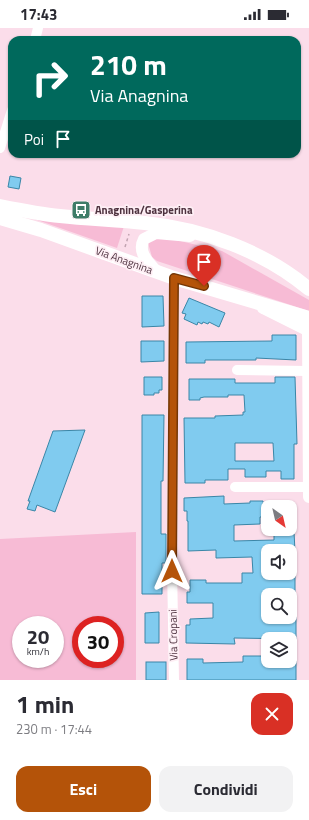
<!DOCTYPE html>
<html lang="it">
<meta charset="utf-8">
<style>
body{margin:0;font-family:"Titillium Web",sans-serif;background:#f2f2f3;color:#2b2b33;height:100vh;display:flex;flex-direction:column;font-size:15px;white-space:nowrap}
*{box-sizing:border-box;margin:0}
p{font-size:13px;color:#7c7c81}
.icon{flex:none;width:22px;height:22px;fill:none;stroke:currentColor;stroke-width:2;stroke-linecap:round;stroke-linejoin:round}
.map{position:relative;height:652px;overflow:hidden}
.side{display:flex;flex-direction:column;background:#fff;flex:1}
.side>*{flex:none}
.hud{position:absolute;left:8px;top:8px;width:293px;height:122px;border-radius:12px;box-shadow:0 1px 3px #0004;background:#00695c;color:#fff;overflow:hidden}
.needle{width:26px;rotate:146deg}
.fabs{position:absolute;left:261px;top:472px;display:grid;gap:8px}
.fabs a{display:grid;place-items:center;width:36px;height:36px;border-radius:8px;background:#fff;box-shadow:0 1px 3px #0004;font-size:20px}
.speed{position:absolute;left:12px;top:588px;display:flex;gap:8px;font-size:20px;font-weight:700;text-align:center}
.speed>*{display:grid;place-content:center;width:52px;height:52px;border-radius:50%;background:#fff;box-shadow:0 1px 3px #0004;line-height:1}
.speed small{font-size:10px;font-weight:400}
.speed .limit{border:6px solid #d22;background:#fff;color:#111}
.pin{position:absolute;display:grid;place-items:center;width:34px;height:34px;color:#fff;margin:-41px -17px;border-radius:50% 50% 50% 0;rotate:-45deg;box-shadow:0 0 4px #0007}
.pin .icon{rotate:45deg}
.me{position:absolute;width:44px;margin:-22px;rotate:0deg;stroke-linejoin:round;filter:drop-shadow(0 0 3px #0008)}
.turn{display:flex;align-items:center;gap:14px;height:84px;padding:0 16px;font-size:18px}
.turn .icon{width:52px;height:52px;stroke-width:2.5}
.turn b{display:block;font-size:28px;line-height:34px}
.then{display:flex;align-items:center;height:38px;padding:0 16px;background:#0003;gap:8px;font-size:15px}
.round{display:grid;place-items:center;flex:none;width:42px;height:42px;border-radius:12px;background:#f2f2f3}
.overview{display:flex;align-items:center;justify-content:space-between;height:68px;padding:0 16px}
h1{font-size:24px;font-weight:700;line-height:30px}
.action{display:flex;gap:8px;margin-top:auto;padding:8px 16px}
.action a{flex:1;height:46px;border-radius:12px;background:#b45309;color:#fff;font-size:16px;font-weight:700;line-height:46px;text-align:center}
.action a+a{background:#f2f2f3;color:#2b2b33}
.status{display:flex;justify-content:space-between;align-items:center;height:28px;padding:0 20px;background:#fff;direction:ltr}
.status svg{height:11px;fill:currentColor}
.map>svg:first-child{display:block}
.green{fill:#f7bbd5;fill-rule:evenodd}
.building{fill:#80cbef;stroke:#3a86a7;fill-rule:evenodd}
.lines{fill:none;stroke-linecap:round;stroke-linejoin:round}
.path{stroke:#c1a3b0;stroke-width:1.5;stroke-dasharray:3 3;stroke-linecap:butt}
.minor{stroke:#fff;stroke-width:10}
.tertiary{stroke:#fff;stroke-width:12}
.secondary{stroke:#fff;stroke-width:14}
.route-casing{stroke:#753606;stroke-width:10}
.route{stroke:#b45309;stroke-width:7}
.labels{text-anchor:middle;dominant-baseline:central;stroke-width:3.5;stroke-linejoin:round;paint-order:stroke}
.poi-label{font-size:11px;font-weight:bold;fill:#4e323f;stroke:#feeff5;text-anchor:start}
.street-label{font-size:11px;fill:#4e323f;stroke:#feeff5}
</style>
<div class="status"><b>17:43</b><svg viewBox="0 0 49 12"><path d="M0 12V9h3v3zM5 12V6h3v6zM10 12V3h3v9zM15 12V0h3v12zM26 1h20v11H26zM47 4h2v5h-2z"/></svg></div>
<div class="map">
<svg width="309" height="652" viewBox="0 0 309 652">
<rect width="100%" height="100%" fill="#fbddea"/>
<g class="green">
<polygon points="23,187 124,198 117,220"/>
<polygon points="154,210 176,212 222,223 309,272 309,283 157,233 152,229 148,215"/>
<path d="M136,504V652H0V511ZM21,597H55V631H21ZM81,597H115V631H81Z"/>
</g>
<g class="building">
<polygon points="10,148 21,150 19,161 8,159"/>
<polygon points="142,268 163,268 164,298 142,299"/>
<polygon points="189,270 225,285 219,299 209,294 208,296 203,294 202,296 198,294 197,297 184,291 186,286 182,285"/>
<polygon points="272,307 296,307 296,332 256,330 256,332 205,332 205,335 186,335 186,314 272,313"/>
<polygon points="141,313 164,313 164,333 141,334"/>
<polygon points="144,349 162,349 162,362 159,362 159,365 154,365 154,367 144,367"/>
<path d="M275,349H295L297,416H294V451H281V443H266V449H245V441H228V452H205V455H185L184,390H215V388L243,387V384H245L244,367H228V369H204L200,370V372H189V351H235V355H275ZM235,415H273L274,433H235Z"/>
<polygon points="142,387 164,387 163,453 161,453 161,506 166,506 166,535 162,535 162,566 142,566"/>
<polygon points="85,402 55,484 37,477 35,483 27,481 30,473 28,473 53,403"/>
<polygon points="224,468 224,476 250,475 250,473 263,473 263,489 260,489 260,496 234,497 234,513 274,512 274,505 294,504 295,523 262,523 262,545 264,545 264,548 295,548 295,567 264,567 264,589 296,589 296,611 234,610 235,616 186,615 186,597 190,597 190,591 213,590 213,575 187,575 187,564 190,564 190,552 206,552 206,555 242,555 242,545 253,545 252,529 216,530 216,522 188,523 188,493 187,493 187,483 184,483 184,470"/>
<polygon points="159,584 159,615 145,615 145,585"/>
<polygon points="243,628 266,628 266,633 296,633 296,652 187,652 187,631 203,631 203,635 243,634"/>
<rect x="146" y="634" width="20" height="18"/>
</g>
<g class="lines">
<polyline class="path" points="125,219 129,206"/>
<g class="minor">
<polyline points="35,12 38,0"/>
<polyline points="0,120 12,82"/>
<polyline points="237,342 308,343"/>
<polyline points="235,459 309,459"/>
<polyline points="174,652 172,537 174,250"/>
</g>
<g class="tertiary">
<path d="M157,244C148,234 137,224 144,211L156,205L190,208"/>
<polyline points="263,280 309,303"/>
<polyline points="308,302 309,469"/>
</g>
<g class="secondary">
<path d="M0,178C20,182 40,186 60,188C88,191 117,192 145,195C203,201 264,223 309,261"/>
<polyline points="0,190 41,202 174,250 309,290"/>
</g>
</g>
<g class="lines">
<defs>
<polyline id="route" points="172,543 174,250 204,258"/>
</defs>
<use href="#route" class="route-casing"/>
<use href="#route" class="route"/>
</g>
<defs>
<symbol id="bus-square" viewBox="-11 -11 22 22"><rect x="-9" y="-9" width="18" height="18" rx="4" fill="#3e7c68" stroke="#feeff5"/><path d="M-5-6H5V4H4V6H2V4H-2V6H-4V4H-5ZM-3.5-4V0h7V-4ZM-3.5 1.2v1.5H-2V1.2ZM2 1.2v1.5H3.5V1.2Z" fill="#fff"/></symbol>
</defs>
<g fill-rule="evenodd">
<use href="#bus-square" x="70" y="171" width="22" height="22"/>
</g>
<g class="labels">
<g class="poi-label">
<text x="95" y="182">Anagnina/Gasperina</text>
</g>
<g class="street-label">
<text transform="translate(124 232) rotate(20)">Via Anagnina</text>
<text transform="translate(173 607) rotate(-91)">Via Cropani</text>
</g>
</g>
</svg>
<div class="fabs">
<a><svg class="needle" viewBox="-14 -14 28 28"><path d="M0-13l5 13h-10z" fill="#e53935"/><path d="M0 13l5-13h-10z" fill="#7c7c81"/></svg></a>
<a><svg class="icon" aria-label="sound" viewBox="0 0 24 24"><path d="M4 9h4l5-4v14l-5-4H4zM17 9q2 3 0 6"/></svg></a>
<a><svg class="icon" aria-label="search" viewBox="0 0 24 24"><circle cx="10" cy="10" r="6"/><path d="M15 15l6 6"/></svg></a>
<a><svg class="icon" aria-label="layers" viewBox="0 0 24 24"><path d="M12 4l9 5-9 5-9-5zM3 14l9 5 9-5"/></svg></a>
</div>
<div class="speed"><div>20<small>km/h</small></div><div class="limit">30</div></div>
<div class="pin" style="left:204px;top:258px;background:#d93025"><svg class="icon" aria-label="arrive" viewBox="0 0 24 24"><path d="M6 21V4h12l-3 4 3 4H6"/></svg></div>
<svg class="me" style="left:172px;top:543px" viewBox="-20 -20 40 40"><path d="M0-17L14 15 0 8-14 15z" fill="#b45309" stroke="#fff" stroke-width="4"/></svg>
<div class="hud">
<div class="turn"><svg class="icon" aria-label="right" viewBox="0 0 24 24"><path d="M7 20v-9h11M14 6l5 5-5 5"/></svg><div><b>210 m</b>Via Anagnina</div></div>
<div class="then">Poi<svg class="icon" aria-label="arrive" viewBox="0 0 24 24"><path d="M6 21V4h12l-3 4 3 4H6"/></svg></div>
</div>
</div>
<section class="side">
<div class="overview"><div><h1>1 min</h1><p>230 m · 17:44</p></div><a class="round" style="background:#d93025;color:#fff"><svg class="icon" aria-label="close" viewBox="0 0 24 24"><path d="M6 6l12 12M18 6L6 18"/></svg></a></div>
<div class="action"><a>Esci</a><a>Condividi</a></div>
</section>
